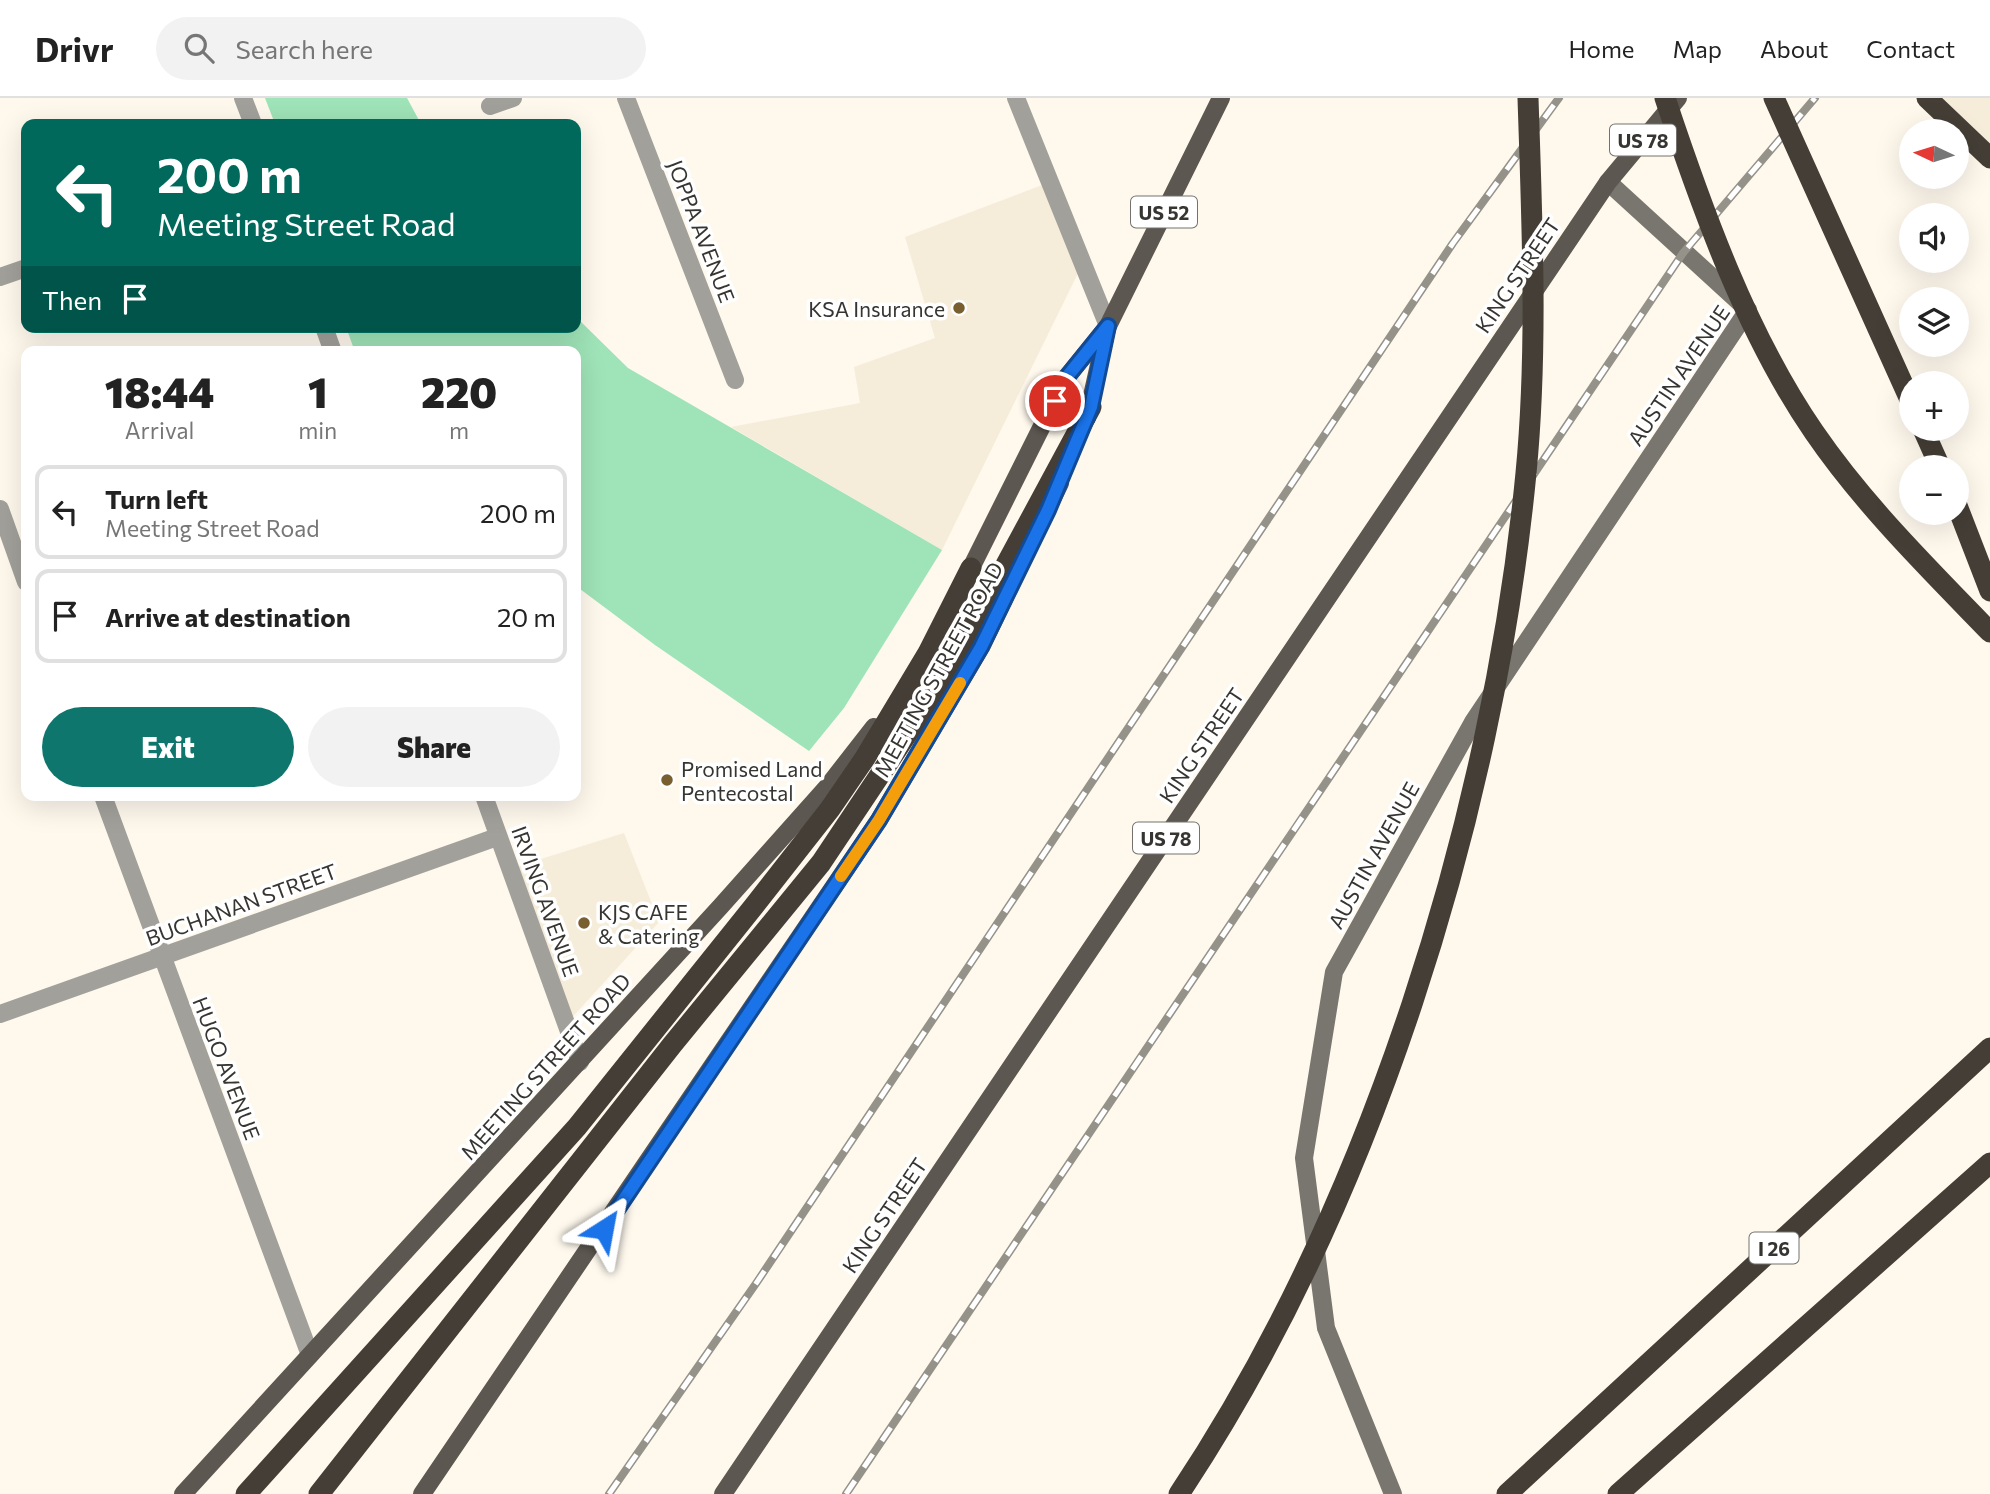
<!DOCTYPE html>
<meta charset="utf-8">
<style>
body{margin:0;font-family:Commissioner,sans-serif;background:#f2f2f2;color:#222;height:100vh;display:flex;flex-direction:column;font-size:26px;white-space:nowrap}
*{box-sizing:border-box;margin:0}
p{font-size:23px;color:#767676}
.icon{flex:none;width:38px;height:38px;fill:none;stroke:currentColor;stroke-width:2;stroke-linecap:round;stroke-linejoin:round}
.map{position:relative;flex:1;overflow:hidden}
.sheet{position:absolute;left:21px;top:248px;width:560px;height:455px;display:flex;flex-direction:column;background:#fff;border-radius:14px;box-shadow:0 7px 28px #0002}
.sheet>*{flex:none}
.top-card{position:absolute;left:21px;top:21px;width:560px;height:214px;border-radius:14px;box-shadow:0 7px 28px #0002;background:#00695c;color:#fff;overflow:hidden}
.needle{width:46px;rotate:274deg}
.controls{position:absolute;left:1899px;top:21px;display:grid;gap:14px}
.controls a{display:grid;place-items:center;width:70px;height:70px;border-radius:50%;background:#fff;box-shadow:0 7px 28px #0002;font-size:35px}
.pin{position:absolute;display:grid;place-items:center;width:60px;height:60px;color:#fff;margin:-30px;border:4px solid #fff;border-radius:50%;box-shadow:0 2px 7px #0007}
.me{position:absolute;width:77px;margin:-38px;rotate:34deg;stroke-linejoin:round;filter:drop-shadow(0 0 5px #0008)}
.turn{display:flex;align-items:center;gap:24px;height:147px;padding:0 21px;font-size:32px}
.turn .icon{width:91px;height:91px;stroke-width:2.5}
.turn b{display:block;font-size:49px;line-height:60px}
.then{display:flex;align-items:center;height:66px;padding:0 21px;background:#0003;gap:14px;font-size:26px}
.eta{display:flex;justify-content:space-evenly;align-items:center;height:119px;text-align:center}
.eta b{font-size:42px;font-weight:800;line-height:49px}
.cta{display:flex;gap:14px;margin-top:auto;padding:14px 21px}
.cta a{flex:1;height:80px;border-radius:42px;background:#0f766e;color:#fff;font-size:28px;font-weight:800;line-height:80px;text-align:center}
.cta a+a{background:#f2f2f2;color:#222}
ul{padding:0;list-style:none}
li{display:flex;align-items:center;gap:21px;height:94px;margin:0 14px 10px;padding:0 7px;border:4px solid #e0e0e0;border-radius:14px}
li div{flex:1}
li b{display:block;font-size:26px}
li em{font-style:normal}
header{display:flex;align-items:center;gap:42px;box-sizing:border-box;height:98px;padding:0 35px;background:#fff;border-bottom:2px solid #e0e0e0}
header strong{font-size:33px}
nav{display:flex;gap:38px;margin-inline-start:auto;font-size:24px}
.search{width:490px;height:63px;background:#f2f2f2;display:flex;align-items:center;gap:18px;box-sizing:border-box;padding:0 24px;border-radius:38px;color:#767676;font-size:26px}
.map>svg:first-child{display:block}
.built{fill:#f6ecda}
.green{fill:#9fe3b8}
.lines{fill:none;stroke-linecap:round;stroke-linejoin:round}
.street{stroke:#a2a09b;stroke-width:18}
.secondary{stroke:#79756f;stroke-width:18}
.primary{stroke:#5c5750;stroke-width:18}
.highway{stroke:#443e36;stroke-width:21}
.rail-casing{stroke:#95928a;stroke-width:8}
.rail{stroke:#fff;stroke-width:5;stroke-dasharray:16;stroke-linecap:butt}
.highway-bridge{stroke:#443e36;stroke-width:21}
.route-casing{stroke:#114b97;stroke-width:18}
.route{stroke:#1a73e8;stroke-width:12}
.slow{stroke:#f59e0b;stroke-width:12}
.poi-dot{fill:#795e30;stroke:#fff;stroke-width:2.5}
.labels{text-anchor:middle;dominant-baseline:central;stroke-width:7;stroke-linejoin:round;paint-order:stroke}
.shield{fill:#fff;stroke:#73726f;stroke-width:2}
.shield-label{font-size:19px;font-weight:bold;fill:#373531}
.street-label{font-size:21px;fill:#373531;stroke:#fff}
.poi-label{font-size:21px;fill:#373531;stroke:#fff;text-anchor:start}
</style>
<header>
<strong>Drivr</strong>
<div class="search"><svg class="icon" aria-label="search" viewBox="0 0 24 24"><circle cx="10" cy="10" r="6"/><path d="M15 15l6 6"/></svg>Search here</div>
<nav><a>Home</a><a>Map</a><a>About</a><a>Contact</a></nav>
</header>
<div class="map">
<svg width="1990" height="1396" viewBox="0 0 1990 1396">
<rect width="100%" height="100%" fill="#fef8ed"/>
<g class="built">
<polygon points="1927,0 1990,0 1990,60"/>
<polygon points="1050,84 1083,165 942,452 731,329 860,305 854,269 935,240 905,139"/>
<polygon points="624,735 659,824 567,925 509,771"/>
</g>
<g class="green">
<polygon points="265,0 407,0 421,26 275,26"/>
<polygon points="576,219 628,270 942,452 844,610 809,653 655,547 576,488 576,254 355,254 346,229 576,229"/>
</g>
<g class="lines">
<g class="street">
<polyline points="243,0 253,26"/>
<polyline points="626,0 735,282"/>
<polyline points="1016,0 1108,228"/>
<polyline points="490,8 513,0"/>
<polyline points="0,179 26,170"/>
<polyline points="324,229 333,254"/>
<polyline points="0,411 26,484"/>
<polyline points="103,698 310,1257"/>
<polyline points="484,698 580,964"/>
<polyline points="0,916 497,739"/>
</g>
<polyline class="secondary" points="1393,1396 1326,1230 1304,1060 1334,874 1473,624 1748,212 1608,84"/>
<g class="primary">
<polyline points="1087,320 1107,231"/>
<polyline points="966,480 1066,280 1108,228 1221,0"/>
<polyline points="183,1396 721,808 828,688 874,629"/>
<polyline points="422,1396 879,722 981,549 1060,385"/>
<polyline points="723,1396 1608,84 1678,0"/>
</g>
<g class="highway">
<polyline points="1927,0 1990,60"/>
<polyline points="1923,331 1940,369"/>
<polyline points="1956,405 1990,493"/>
<polyline points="246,1396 577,1029 754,808 830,711 865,660 928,555 971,470"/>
<polyline points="319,1396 672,947 821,765 946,578 1091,309"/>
<polyline points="1507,1396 1990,950"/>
<polyline points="1618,1396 1990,1065"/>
</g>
<defs>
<g id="rail">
<polyline points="609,1396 757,1184 1453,145 1559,0"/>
<polyline points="846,1396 1683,155 1815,0"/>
</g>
</defs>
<use href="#rail" class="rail-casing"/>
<use href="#rail" class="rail"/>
<g class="highway-bridge">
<path d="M1665,0C1702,111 1747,237 1814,334C1864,407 1929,471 1990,534"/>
<polyline points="1774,0 1911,304"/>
<path d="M1179,1396C1371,1108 1493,717 1526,375C1538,251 1532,124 1528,0"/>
</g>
</g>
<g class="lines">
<defs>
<polyline id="route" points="604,1131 879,722 981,549 1048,412 1091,309 1108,228 1066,280 1055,303"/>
</defs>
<use href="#route" class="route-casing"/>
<use href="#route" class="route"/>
<polyline class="slow" points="841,778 879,722 960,585"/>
</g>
<g class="poi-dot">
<circle cx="959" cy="210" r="7"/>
<circle cx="667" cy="682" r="7"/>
<circle cx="584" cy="825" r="7"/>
</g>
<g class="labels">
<g class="shield">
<rect x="1610" y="26.5" width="66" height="31" rx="5"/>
<rect x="1131" y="98.5" width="66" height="31" rx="5"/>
<rect x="1133" y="724.5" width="66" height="31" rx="5"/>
<rect x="1749.5" y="1134.5" width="49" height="31" rx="5"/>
</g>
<g class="shield-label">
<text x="1643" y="42">US 78</text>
<text x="1164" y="114">US 52</text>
<text x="1166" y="740">US 78</text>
<text x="1774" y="1150">I 26</text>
</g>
<g class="street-label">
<text transform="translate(702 133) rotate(69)">JOPPA AVENUE</text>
<text transform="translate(1517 177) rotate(-56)">KING STREET</text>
<text transform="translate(1678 277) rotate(-56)">AUSTIN AVENUE</text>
<text transform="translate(938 571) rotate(-61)">MEETING STREET ROAD</text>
<text transform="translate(1201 647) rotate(-56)">KING STREET</text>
<text transform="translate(1373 757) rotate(-61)">AUSTIN AVENUE</text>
<text transform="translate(546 803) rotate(70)">IRVING AVENUE</text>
<text transform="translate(241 806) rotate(-20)">BUCHANAN STREET</text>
<text transform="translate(545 968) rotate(-48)">MEETING STREET ROAD</text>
<text transform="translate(227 970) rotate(69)">HUGO AVENUE</text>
<text transform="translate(884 1117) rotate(-56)">KING STREET</text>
</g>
<g class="poi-label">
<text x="945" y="210" text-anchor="end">KSA Insurance</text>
<text x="681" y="670">Promised Land<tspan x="681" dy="24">Pentecostal</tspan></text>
<text x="598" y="813">KJS CAFE<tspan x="598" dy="24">&amp; Catering</tspan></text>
</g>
</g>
</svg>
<div class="controls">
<a><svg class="needle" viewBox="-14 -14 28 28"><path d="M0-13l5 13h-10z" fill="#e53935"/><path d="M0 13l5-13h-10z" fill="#767676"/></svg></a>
<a><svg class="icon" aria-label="sound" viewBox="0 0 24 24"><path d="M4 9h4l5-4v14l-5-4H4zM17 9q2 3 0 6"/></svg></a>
<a><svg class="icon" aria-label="layers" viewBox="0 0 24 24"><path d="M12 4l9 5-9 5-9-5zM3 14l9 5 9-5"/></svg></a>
<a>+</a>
<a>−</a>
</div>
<div class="pin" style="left:1055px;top:303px;background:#d93025"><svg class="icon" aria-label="arrive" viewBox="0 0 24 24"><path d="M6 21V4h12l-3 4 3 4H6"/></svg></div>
<svg class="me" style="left:604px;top:1131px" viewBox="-20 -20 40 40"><path d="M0-17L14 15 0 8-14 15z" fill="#1a73e8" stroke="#fff" stroke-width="4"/></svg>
<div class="top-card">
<div class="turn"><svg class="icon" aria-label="left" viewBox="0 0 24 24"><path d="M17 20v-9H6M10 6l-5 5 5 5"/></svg><div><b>200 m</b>Meeting Street Road</div></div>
<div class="then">Then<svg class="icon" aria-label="arrive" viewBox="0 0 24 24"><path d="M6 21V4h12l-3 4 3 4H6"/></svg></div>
</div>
<section class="sheet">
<div class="eta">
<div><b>18:44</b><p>Arrival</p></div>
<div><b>1</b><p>min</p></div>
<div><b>220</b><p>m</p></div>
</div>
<ul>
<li><svg class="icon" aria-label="left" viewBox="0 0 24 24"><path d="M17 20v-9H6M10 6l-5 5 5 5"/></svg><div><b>Turn left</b><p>Meeting Street Road</p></div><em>200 m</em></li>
<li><svg class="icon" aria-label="arrive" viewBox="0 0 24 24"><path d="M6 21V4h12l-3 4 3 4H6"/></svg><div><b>Arrive at destination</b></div><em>20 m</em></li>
</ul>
<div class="cta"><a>Exit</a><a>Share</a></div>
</section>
</div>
